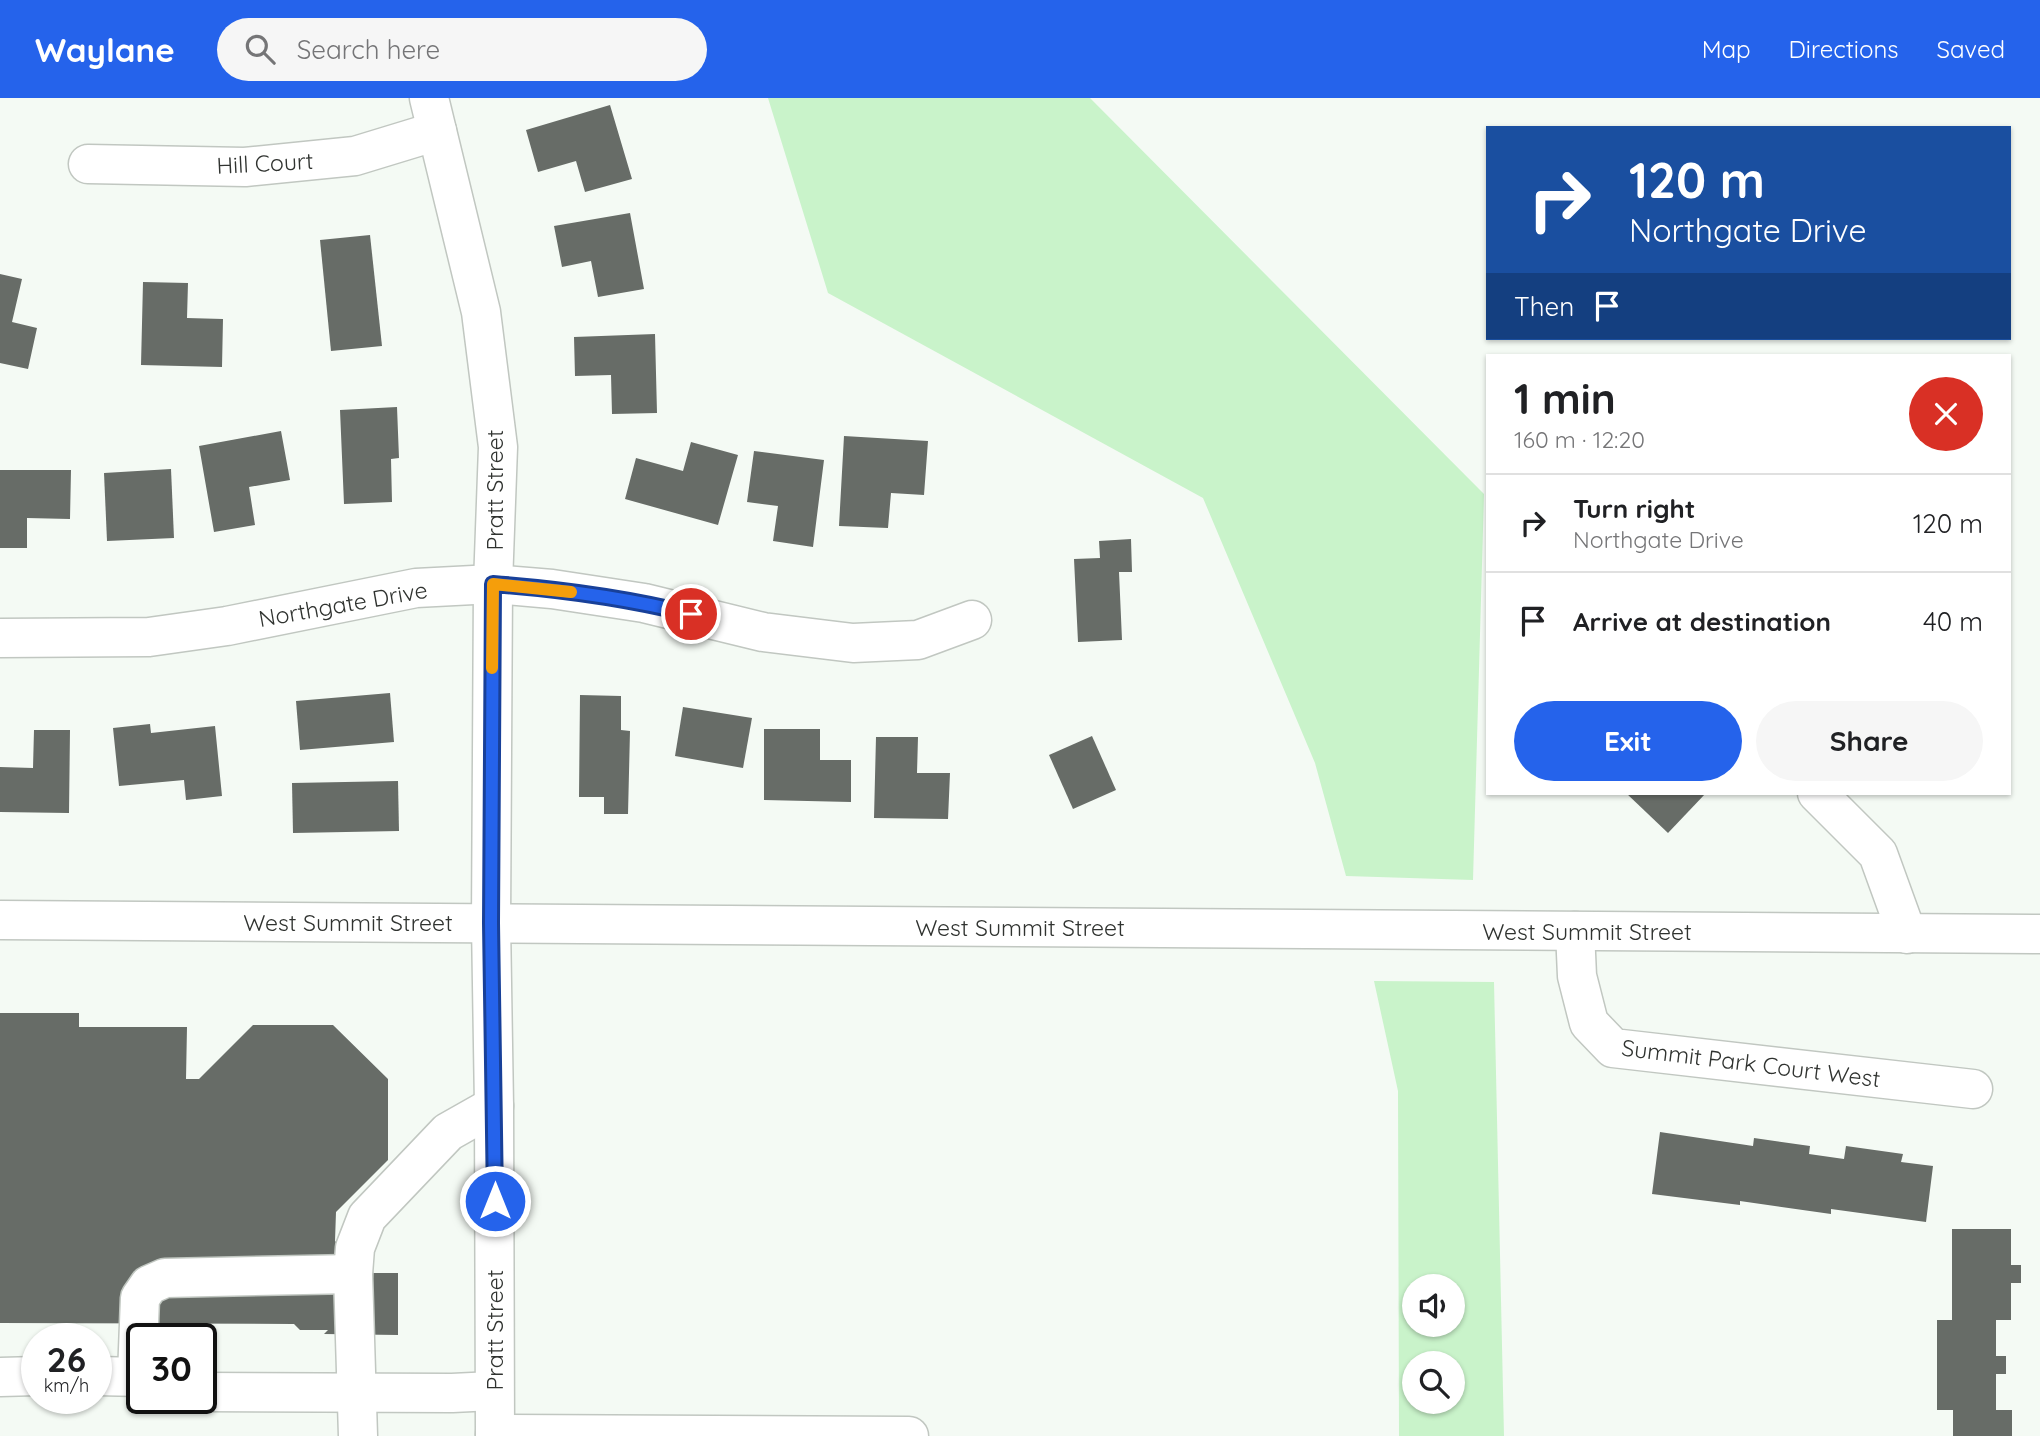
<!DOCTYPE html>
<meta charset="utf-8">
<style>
body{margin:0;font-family:Quicksand,sans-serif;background:#f6f6f6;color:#202124;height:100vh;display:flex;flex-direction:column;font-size:26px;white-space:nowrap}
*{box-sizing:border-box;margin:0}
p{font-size:23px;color:#757577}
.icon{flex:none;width:38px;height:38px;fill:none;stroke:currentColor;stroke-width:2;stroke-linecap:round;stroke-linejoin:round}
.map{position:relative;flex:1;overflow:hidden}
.panel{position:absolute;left:1486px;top:256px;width:525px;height:441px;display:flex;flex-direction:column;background:#fff;border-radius:0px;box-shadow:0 2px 5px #0004}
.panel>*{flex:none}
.top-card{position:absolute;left:1486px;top:28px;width:525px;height:214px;border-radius:0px;box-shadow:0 2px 5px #0004;background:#1a4fa0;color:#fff;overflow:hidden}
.tools{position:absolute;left:1402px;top:1176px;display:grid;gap:14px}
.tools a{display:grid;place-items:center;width:63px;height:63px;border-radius:50%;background:#fff;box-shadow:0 2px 5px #0004;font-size:35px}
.speed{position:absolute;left:21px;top:1225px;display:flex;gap:14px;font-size:35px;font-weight:700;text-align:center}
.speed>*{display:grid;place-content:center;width:91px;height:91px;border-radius:50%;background:#fff;box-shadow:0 2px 5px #0004;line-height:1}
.speed small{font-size:18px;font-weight:400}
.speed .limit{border:4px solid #111;border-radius:10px;background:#fff;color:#111}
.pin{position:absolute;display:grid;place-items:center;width:60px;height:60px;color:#fff;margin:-30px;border:4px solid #fff;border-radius:50%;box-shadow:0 2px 7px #0007}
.me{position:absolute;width:77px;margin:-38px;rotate:0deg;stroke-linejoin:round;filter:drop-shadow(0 0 5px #0008)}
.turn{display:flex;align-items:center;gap:24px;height:147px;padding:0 28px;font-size:32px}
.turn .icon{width:91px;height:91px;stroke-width:2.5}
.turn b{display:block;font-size:49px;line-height:60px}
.then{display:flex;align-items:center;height:66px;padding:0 28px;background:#0003;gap:14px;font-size:26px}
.round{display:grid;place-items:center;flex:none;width:74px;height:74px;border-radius:37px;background:#f6f6f6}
.headline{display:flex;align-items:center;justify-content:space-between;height:119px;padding:0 28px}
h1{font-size:42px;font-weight:700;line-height:52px}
.cta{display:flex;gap:14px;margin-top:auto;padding:14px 28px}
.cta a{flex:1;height:80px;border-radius:42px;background:#2563eb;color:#fff;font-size:28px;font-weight:700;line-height:80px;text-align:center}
.cta a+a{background:#f6f6f6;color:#202124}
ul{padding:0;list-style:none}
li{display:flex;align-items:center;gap:21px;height:98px;padding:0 28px;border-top:2px solid #e0e0e0}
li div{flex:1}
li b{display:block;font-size:26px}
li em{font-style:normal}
header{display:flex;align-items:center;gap:42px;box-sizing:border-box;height:98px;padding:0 35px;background:#2563eb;color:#fff}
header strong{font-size:33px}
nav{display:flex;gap:38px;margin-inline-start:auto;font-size:24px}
.search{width:490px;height:63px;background:#f6f6f6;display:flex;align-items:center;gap:18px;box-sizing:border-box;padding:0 24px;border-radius:38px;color:#757577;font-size:26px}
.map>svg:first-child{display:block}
.green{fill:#c9f3ca;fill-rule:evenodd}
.building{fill:#676c67}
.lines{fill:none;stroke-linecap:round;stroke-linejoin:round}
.minor-casing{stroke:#c1c7c1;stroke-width:41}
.minor{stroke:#fff;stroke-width:38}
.route-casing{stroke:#184099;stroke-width:18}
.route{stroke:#2563eb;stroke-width:12}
.slow{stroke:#f59e0b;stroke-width:12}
.labels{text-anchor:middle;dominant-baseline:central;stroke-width:7;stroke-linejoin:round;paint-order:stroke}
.street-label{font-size:23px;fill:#303330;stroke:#fff}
</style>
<header>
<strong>Waylane</strong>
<div class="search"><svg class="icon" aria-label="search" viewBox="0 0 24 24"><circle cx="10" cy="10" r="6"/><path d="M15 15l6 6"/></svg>Search here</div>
<nav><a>Map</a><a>Directions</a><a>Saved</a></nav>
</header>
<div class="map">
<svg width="2040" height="1338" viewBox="0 0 2040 1338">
<rect width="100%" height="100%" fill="#f4faf4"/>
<g class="green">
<polygon points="768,0 1090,0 1484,396 1473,782 1346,778 1315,665 1203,400 828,195"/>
<path d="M1374,883L1494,884L1504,1338H1399L1398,993ZM1414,1188H1452V1227H1414ZM1414,1265H1452V1304H1414Z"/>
</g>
<g class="building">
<polygon points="610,7 632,81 585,94 576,63 538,74 526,32"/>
<polygon points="630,115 644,191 598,199 591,163 562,169 554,128"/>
<polygon points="370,137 382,248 331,253 320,142"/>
<polygon points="0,176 22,181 12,224 37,230 28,271 0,265"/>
<polygon points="143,184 188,185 187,220 223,221 222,269 141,267"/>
<polygon points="655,236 657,315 612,316 611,277 575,278 574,239"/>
<polygon points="397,309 399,360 391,361 392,404 344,406 340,312"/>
<polygon points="281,333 290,382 249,389 255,427 214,434 199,348"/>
<polygon points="844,338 928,343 924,397 891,395 888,430 839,428"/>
<polygon points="691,344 738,357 718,427 625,401 636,360 683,373"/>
<polygon points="754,353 824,362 813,449 773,443 778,408 747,404"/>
<polygon points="171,371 174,440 107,443 104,375"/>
<polygon points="0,372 71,372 70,421 27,420 27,450 0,450"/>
<polygon points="1131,441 1132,474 1119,474 1122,542 1078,544 1074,461 1100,460 1099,443"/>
<polygon points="390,595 394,644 300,652 296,603"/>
<polygon points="580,597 621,598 621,632 630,633 628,716 604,716 604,699 579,699"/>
<polygon points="683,609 752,620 743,670 675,658"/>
<polygon points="150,626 151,635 215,628 222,698 186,702 184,682 119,688 113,630"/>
<polygon points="764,631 820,631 820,662 851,662 851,704 764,702"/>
<polygon points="34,632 70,632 69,715 0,714 0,669 33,670"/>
<polygon points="1092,638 1116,692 1073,711 1049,657"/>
<polygon points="876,639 918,639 917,675 950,675 948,721 874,720"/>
<polygon points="398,683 399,733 293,735 292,685"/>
<polygon points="1626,695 1706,695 1668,735"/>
<polygon points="0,915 79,915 79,929 187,929 186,981 199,981 253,927 333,927 388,981 388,1062 336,1114 335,1143 344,1152 344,1175 398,1175 398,1237 324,1236 328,1232 300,1232 294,1226 0,1225"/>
<polygon points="1660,1034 1753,1048 1754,1040 1810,1048 1809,1056 1844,1061 1846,1048 1903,1056 1901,1064 1933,1068 1926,1124 1831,1111 1831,1116 1740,1103 1740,1107 1652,1096"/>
<polygon points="1952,1131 2011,1131 2011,1167 2021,1167 2021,1185 2011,1185 2011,1222 1996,1222 1996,1258 2006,1258 2006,1276 1996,1276 1996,1312 2012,1312 2012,1338 1953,1338 1953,1312 1937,1312 1937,1222 1952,1222"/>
</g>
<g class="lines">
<defs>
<g id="minor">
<polyline points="429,0 481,214 498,349 493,486 491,825 494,1008 495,1338"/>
<polyline points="88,66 245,69 355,58 437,33"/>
<polyline points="0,540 149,539 227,528 416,490 493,486 552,491 644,505 763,534 853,545 918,542 972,522"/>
<polyline points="1817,695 1878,756 1907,836"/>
<polyline points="0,822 2040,836"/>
<polyline points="1575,833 1577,878 1589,925 1613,950 1973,991"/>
<polyline points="137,1277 140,1200 149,1187 165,1180 353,1176"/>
<polyline points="96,1278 142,1279"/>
<polyline points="0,1279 37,1278"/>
<polyline points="201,1294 452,1295 493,1293"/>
<polyline points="495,1336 909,1338"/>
<polyline points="358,1338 353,1176 355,1150 367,1119 448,1034 494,1008"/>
</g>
</defs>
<use href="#minor" class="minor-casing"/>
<use href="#minor" class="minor"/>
</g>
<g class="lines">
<defs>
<path id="route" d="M495,1103L491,825L493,486C560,491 626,500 691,516"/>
</defs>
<use href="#route" class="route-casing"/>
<use href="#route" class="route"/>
<polyline class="slow" points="492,570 493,486 571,494"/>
</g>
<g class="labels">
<g class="street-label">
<text transform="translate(265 65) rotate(-3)">Hill Court</text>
<text transform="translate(494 392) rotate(-90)">Pratt Street</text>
<text transform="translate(343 506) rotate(-10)">Northgate Drive</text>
<text x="348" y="824">West Summit Street</text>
<text x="1020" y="829">West Summit Street</text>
<text x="1587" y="833">West Summit Street</text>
<text transform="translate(1751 965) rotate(7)">Summit Park Court West</text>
<text transform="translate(494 1232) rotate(-90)">Pratt Street</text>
</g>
</g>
</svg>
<div class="tools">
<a><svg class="icon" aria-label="sound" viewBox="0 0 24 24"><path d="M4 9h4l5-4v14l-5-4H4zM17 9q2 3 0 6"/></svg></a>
<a><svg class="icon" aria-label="search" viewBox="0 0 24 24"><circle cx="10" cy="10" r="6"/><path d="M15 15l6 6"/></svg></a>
</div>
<div class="speed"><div>26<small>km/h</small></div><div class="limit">30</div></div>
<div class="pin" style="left:691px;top:516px;background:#d93025"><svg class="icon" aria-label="arrive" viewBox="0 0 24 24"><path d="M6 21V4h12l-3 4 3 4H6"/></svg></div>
<svg class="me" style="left:495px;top:1103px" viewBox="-20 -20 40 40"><circle r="17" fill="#2563eb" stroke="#fff" stroke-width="3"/><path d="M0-11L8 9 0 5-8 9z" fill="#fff"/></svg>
<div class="top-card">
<div class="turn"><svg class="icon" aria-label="right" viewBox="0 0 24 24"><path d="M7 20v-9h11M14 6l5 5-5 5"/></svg><div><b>120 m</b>Northgate Drive</div></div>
<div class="then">Then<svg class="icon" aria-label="arrive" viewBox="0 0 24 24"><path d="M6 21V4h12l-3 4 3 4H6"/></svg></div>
</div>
<section class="panel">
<div class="headline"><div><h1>1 min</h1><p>160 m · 12:20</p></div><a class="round" style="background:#d93025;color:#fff"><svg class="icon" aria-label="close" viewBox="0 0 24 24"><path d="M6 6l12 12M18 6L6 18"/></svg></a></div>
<ul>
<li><svg class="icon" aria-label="right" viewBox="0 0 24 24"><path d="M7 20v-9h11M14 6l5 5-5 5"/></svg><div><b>Turn right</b><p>Northgate Drive</p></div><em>120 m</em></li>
<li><svg class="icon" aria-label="arrive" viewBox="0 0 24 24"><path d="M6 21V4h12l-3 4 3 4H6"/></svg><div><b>Arrive at destination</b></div><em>40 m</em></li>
</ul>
<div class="cta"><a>Exit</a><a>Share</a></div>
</section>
</div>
